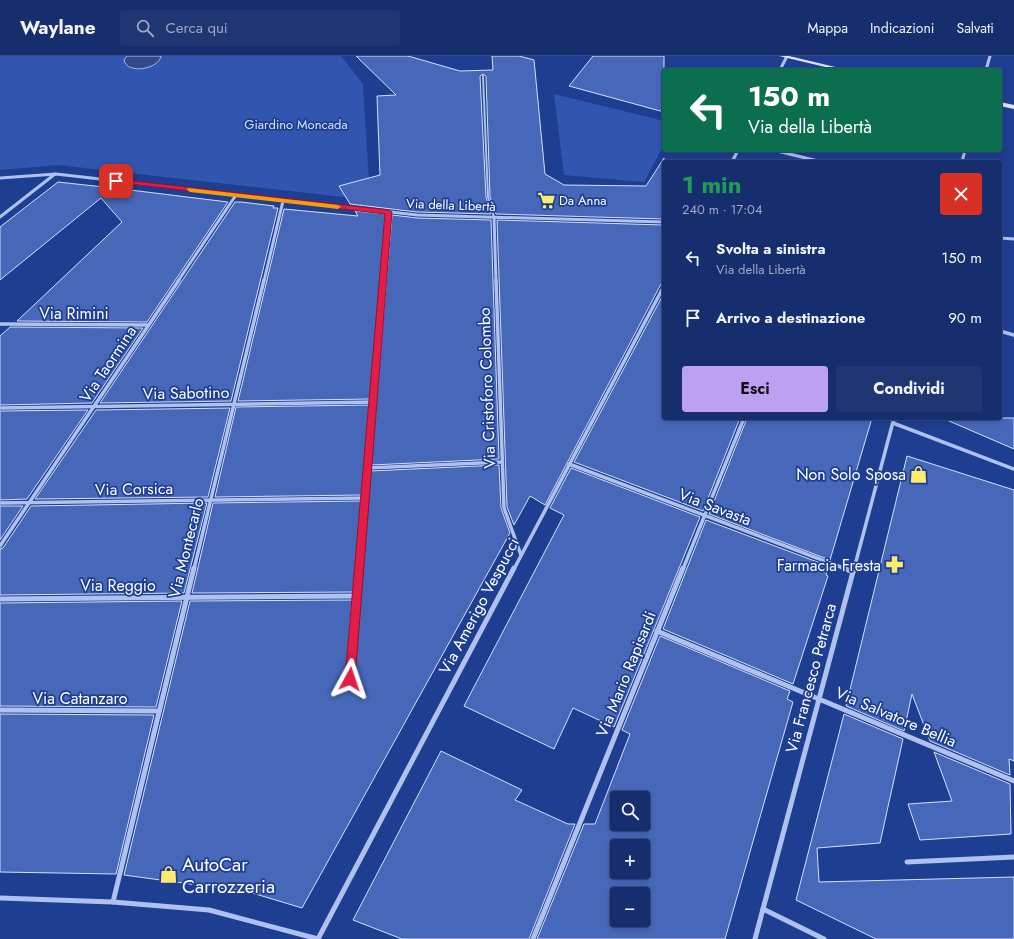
<!DOCTYPE html>
<html lang="it">
<meta charset="utf-8">
<style>
body{margin:0;font-family:Jost,sans-serif;background:#1f3673;color:#f1f3f6;height:100vh;display:flex;flex-direction:column;font-size:15px;white-space:nowrap}
*{box-sizing:border-box;margin:0}
p{font-size:13px;color:#9ea8c2}
.icon{flex:none;width:22px;height:22px;fill:none;stroke:currentColor;stroke-width:2;stroke-linecap:round;stroke-linejoin:round}
.map{position:relative;flex:1;overflow:hidden}
.drawer{position:absolute;left:662px;top:104px;width:340px;height:260px;display:flex;flex-direction:column;background:#162e6e;border-radius:4px;box-shadow:0 2px 6px #0003,0 0 0 1px #354a81}
.drawer>*{flex:none}
.top-card{position:absolute;left:662px;top:12px;width:340px;height:84px;border-radius:4px;box-shadow:0 2px 6px #0003,0 0 0 1px #354a81;background:#0b6e4f;color:#fff;overflow:hidden}
.controls{position:absolute;left:610px;top:735px;display:grid;gap:8px}
.controls a{display:grid;place-items:center;width:40px;height:40px;border-radius:4px;background:#162e6e;box-shadow:0 2px 6px #0003,0 0 0 1px #354a81;font-size:20px}
.pin{position:absolute;display:grid;place-items:center;width:34px;height:34px;color:#fff;margin:-17px;border-radius:8px;box-shadow:0 2px 6px #0006}
.me{position:absolute;width:44px;margin:-22px;rotate:5deg;stroke-linejoin:round;filter:drop-shadow(0 0 3px #0008)}
.turn{display:flex;align-items:center;gap:14px;height:84px;padding:0 20px;font-size:18px}
.turn .icon{width:52px;height:52px;stroke-width:2.5}
.turn b{display:block;font-size:28px;line-height:34px}
.round{display:grid;place-items:center;flex:none;width:42px;height:42px;border-radius:4px;background:#1f3673}
.overview{display:flex;align-items:center;justify-content:space-between;height:68px;padding:0 20px}
h1{font-size:24px;font-weight:700;line-height:30px;color:#1e9e55}
.cta{display:flex;gap:8px;margin-top:auto;padding:8px 20px}
.cta a{flex:1;height:46px;border-radius:4px;background:#bca0f2;color:#111;font-size:16px;font-weight:700;line-height:46px;text-align:center}
.cta a+a{background:#1f3673;color:#f1f3f6}
ul{padding:0;list-style:none}
li{display:flex;align-items:center;gap:12px;height:60px;padding:0 20px}
li div{flex:1}
li b{display:block;font-size:15px}
li em{font-style:normal}
header{display:flex;align-items:center;gap:24px;box-sizing:border-box;height:56px;padding:0 20px;background:#162e6e;border-bottom:1px solid #354a81}
header strong{font-size:19px}
nav{display:flex;gap:22px;margin-inline-start:auto;font-size:14px}
.search{width:280px;height:36px;background:#1f3673;display:flex;align-items:center;gap:10px;box-sizing:border-box;padding:0 14px;border-radius:4px;color:#9ea8c2;font-size:15px}
.map>svg:first-child{display:block}
.green{fill:#3156b0}
.water{fill:#334a89;stroke:#a3baef}
.building{fill:#4767b9;stroke:#d5e0fa;fill-rule:evenodd}
.lines{fill:none;stroke-linecap:round;stroke-linejoin:round}
.lane{stroke:#afc1ee;stroke-width:2}
.street-far2{stroke:#afc1ee;stroke-width:3}
.street-far1{stroke:#afc1ee;stroke-width:3.5}
.street{stroke:#afc1ee;stroke-width:5}
.secondary{fill:#dce4fa;fill-rule:evenodd}
.route{fill:#e11d48;stroke:#92132f}
.slow{fill:#f59e0b}
.labels{text-anchor:middle;dominant-baseline:central;stroke-width:3.5;stroke-linejoin:round;paint-order:stroke}
.far-park-label{font-size:13px;fill:#d5e0fa;stroke:#1e3e92}
.far-poi-label{font-size:13px;fill:#fff;stroke:#1e3e92;text-anchor:start}
.far-street-label{font-size:13px;fill:#fff;stroke:#1e3e92}
.street-label{font-size:16px;fill:#fff;stroke:#1e3e92}
.poi-label{font-size:16px;fill:#fff;stroke:#1e3e92;text-anchor:end}
.near-poi-label{font-size:19px;fill:#fff;stroke:#1e3e92;text-anchor:start}
</style>
<header>
<strong>Waylane</strong>
<div class="search"><svg class="icon" aria-label="search" viewBox="0 0 24 24"><circle cx="10" cy="10" r="6"/><path d="M15 15l6 6"/></svg>Cerca qui</div>
<nav><a>Mappa</a><a>Indicazioni</a><a>Salvati</a></nav>
</header>
<div class="map">
<svg width="1014" height="883" viewBox="0 0 1014 883">
<rect width="100%" height="100%" fill="#1e3e92"/>
<g class="green">
<polygon points="0,0 341,0 363,28 370,144 58,109 0,114"/>
<polygon points="554,38 664,65 664,89 644,126 564,119"/>
</g>
<path class="water" d="M127,0H161C159,13 127,19 124,4Z"/>
<g class="building">
<polygon points="356,0 408,0 460,15 493,14 492,0 519,0 534,4 545,118 564,129 646,130 664,102 664,163 496,158 490,141 486,20 483,18 480,20 486,141 491,158 417,156 350,148 339,130 380,119 377,40 396,39"/>
<polygon points="593,0 664,0 664,56 569,30"/>
<polygon points="58,126 122,133 228,146 147,266 17,265 122,166 101,142 0,224 0,171"/>
<polygon points="235,146 241,146 274,150 273,152 278,152 231,345 100,347"/>
<polygon points="284,153 358,160 355,155 386,158 370,343 238,345"/>
<polygon points="392,159 417,162 491,164 499,403 371,409"/>
<polygon points="497,164 664,169 664,227 661,228 545,449 530,440 514,469 507,451"/>
<polygon points="664,237 664,362 740,362 703,455 574,406"/>
<polygon points="10,271 143,272 92,347 0,349 0,280"/>
<polygon points="369,349 362,439 215,441 236,351"/>
<polygon points="230,352 208,441 35,443 96,354"/>
<polygon points="88,354 27,443 0,444 0,355"/>
<polygon points="747,362 872,362 830,504 709,458"/>
<polygon points="942,362 1014,362 1014,393"/>
<polygon points="907,400 1014,434 1014,705 1009,703 1010,719 930,685 912,638 904,675 846,650"/>
<polygon points="499,409 501,452 510,477 302,852 249,836 124,819 190,545 352,544 346,623 347,626 351,627 354,623 370,415"/>
<polygon points="571,412 700,461 614,671 573,652 554,693 464,650 564,459 550,452"/>
<polygon points="361,445 353,536 192,537 213,447"/>
<polygon points="207,447 184,537 0,539 0,493 3,492 31,450"/>
<polygon points="0,450 23,450 0,484"/>
<polygon points="706,464 828,510 826,519 828,520 793,628 663,573"/>
<polygon points="182,545 156,651 0,650 0,547"/>
<path d="M660,580L790,635L787,643L793,646L725,883H537L584,768H595L630,678L622,674ZM617,742H643V768H617ZM617,790H643V816H617ZM617,838H643V864H617Z"/>
<polygon points="0,658 154,659 116,818 0,816"/>
<polygon points="844,658 903,683 880,787 817,792 819,826 1014,821 1014,883 876,883 796,844"/>
<polygon points="441,695 522,734 515,744 568,768 575,768 529,883 402,883 353,864"/>
<polygon points="934,696 1010,728 1011,778 920,784 908,748 952,745"/>
</g>
<g class="lines">
<polyline class="lane" points="483,20 488,141 494,161"/>
<g class="street-far2">
<polyline points="780,14 787,0"/>
<polyline points="986,14 990,0"/>
<polyline points="773,94 822,106"/>
<polyline points="732,106 738,94"/>
<polyline points="962,106 965,94"/>
<polyline points="0,122 56,118 417,159 664,166"/>
<polyline points="0,161 55,118"/>
<polyline points="494,161 496,225"/>
<polyline points="1000,182 1014,183"/>
<polyline points="178,225 236,139"/>
<polyline points="264,225 283,145"/>
<polyline points="383,225 389,156"/>
</g>
<g class="street-far1">
<polyline points="496,224 504,452 521,499"/>
<polyline points="0,268 148,269"/>
<polyline points="1000,275 1014,279"/>
<polyline points="0,352 373,346"/>
<polyline points="893,367 1014,413"/>
<polyline points="569,408 846,513"/>
<polyline points="367,412 502,406"/>
<polyline points="0,447 365,442"/>
<polyline points="0,490 179,224"/>
<polyline points="194,513 264,224"/>
<polyline points="359,513 383,224"/>
<polyline points="514,513 664,230"/>
<polyline points="683,513 744,362"/>
<polyline points="854,513 894,362"/>
</g>
<g class="street">
<polyline points="843,512 853,516"/>
<polyline points="0,543 357,540"/>
<polyline points="657,575 1014,725"/>
<polyline points="350,623 359,512"/>
<polyline points="0,654 159,655"/>
<polyline points="907,806 1014,801"/>
<polyline points="0,842 113,846 209,854 318,883"/>
<polyline points="113,846 194,512"/>
<polyline points="763,853 824,883"/>
<polyline points="318,883 514,512"/>
<polyline points="533,883 683,512"/>
<polyline points="755,883 854,512"/>
</g>
<g class="secondary">
<polygon points="779,0 789,0 848,14 838,14"/>
<polygon points="1000,46 1014,49 1014,53 1000,50"/>
</g>
</g>
<polygon class="route" points="116,123 389,154 392,156 355,623 353,627 350,628 346,627 345,623 385,158 114,126 114,124"/>
<polygon class="slow" points="188,132 338,149 341,151 338,153 190,136 187,134"/>
<defs>
<symbol id="supermarket-bare" viewBox="-9 -9 18 18"><path d="M-6-5.5h2.5l.6 2H6L4.5 2H-2.5L-4.4-4H-6ZM-1.5 3.2a1.3 1.3 0 1 0 .1 0ZM3 3.2a1.3 1.3 0 1 0 .1 0Z" fill="#fceb6f" stroke="#1e3e92" stroke-width="2.5" paint-order="stroke"/></symbol>
<symbol id="shop-bare" viewBox="-9 -9 18 18"><path d="M-5-2.5h2.3a2.7 3.5 0 0 1 5.4 0H5L5.5 6h-11ZM-1.5-2.5h3a1.5 2.3 0 0 0-3 0Z" fill="#fceb6f" stroke="#1e3e92" stroke-width="2.5" paint-order="stroke"/></symbol>
<symbol id="pharmacy-bare" viewBox="-9 -9 18 18"><path d="M-2-6h4v4h4v4h-4v4h-4v-4h-4v-4h4Z" fill="#fceb6f" stroke="#1e3e92" stroke-width="2.5" paint-order="stroke"/></symbol>
</defs>
<g fill-rule="evenodd">
<use href="#supermarket-bare" x="534" y="132" width="25" height="25"/>
<use href="#shop-bare" x="906" y="406" width="25" height="25"/>
<use href="#pharmacy-bare" x="882" y="496" width="25" height="25"/>
<use href="#shop-bare" x="156" y="806" width="25" height="25"/>
</g>
<g class="labels">
<g class="far-park-label">
<text x="296" y="68">Giardino Moncada</text>
</g>
<g class="far-poi-label">
<text x="559" y="144">Da Anna</text>
</g>
<g class="far-street-label">
<text transform="translate(451 149) rotate(2)">Via della Libertà</text>
</g>
<g class="street-label">
<text x="74" y="257">Via Rimini</text>
<text transform="translate(108 308) rotate(-56)">Via Taormina</text>
<text transform="translate(487 332) rotate(-92)">Via Cristoforo Colombo</text>
<text transform="translate(186 337) rotate(-1)">Via Sabotino</text>
<text transform="translate(134 433) rotate(-1)">Via Corsica</text>
<text transform="translate(715 451) rotate(21)">Via Savasta</text>
<text transform="translate(186 492) rotate(-76)">Via Montecarlo</text>
<text x="118" y="529">Via Reggio</text>
<text transform="translate(479 550) rotate(-62)">Via Amerigo Vespucci</text>
<text transform="translate(626 618) rotate(-68)">Via Mario Rapisardi</text>
<text transform="translate(811 622) rotate(-75)">Via Francesco Petrarca</text>
<text x="80" y="642">Via Catanzaro</text>
<text transform="translate(896 661) rotate(23)">Via Salvatore Bellia</text>
</g>
<g class="poi-label">
<text x="906" y="418">Non Solo Sposa</text>
<text x="881" y="509">Farmacia Fresta</text>
</g>
<g class="near-poi-label">
<text x="182" y="808">AutoCar<tspan x="182" dy="22">Carrozzeria</tspan></text>
</g>
</g>
</svg>
<div class="controls">
<a><svg class="icon" aria-label="search" viewBox="0 0 24 24"><circle cx="10" cy="10" r="6"/><path d="M15 15l6 6"/></svg></a>
<a>+</a>
<a>−</a>
</div>
<div class="pin" style="left:116px;top:125px;background:#d93025"><svg class="icon" aria-label="arrive" viewBox="0 0 24 24"><path d="M6 21V4h12l-3 4 3 4H6"/></svg></div>
<svg class="me" style="left:350px;top:623px" viewBox="-20 -20 40 40"><path d="M0-17L14 15 0 8-14 15z" fill="#e11d48" stroke="#fff" stroke-width="4"/></svg>
<div class="top-card">
<div class="turn"><svg class="icon" aria-label="left" viewBox="0 0 24 24"><path d="M17 20v-9H6M10 6l-5 5 5 5"/></svg><div><b>150 m</b>Via della Libertà</div></div>
</div>
<section class="drawer">
<div class="overview"><div><h1>1 min</h1><p>240 m · 17:04</p></div><a class="round" style="background:#d93025;color:#fff"><svg class="icon" aria-label="close" viewBox="0 0 24 24"><path d="M6 6l12 12M18 6L6 18"/></svg></a></div>
<ul>
<li><svg class="icon" aria-label="left" viewBox="0 0 24 24"><path d="M17 20v-9H6M10 6l-5 5 5 5"/></svg><div><b>Svolta a sinistra</b><p>Via della Libertà</p></div><em>150 m</em></li>
<li><svg class="icon" aria-label="arrive" viewBox="0 0 24 24"><path d="M6 21V4h12l-3 4 3 4H6"/></svg><div><b>Arrivo a destinazione</b></div><em>90 m</em></li>
</ul>
<div class="cta"><a>Esci</a><a>Condividi</a></div>
</section>
</div>
